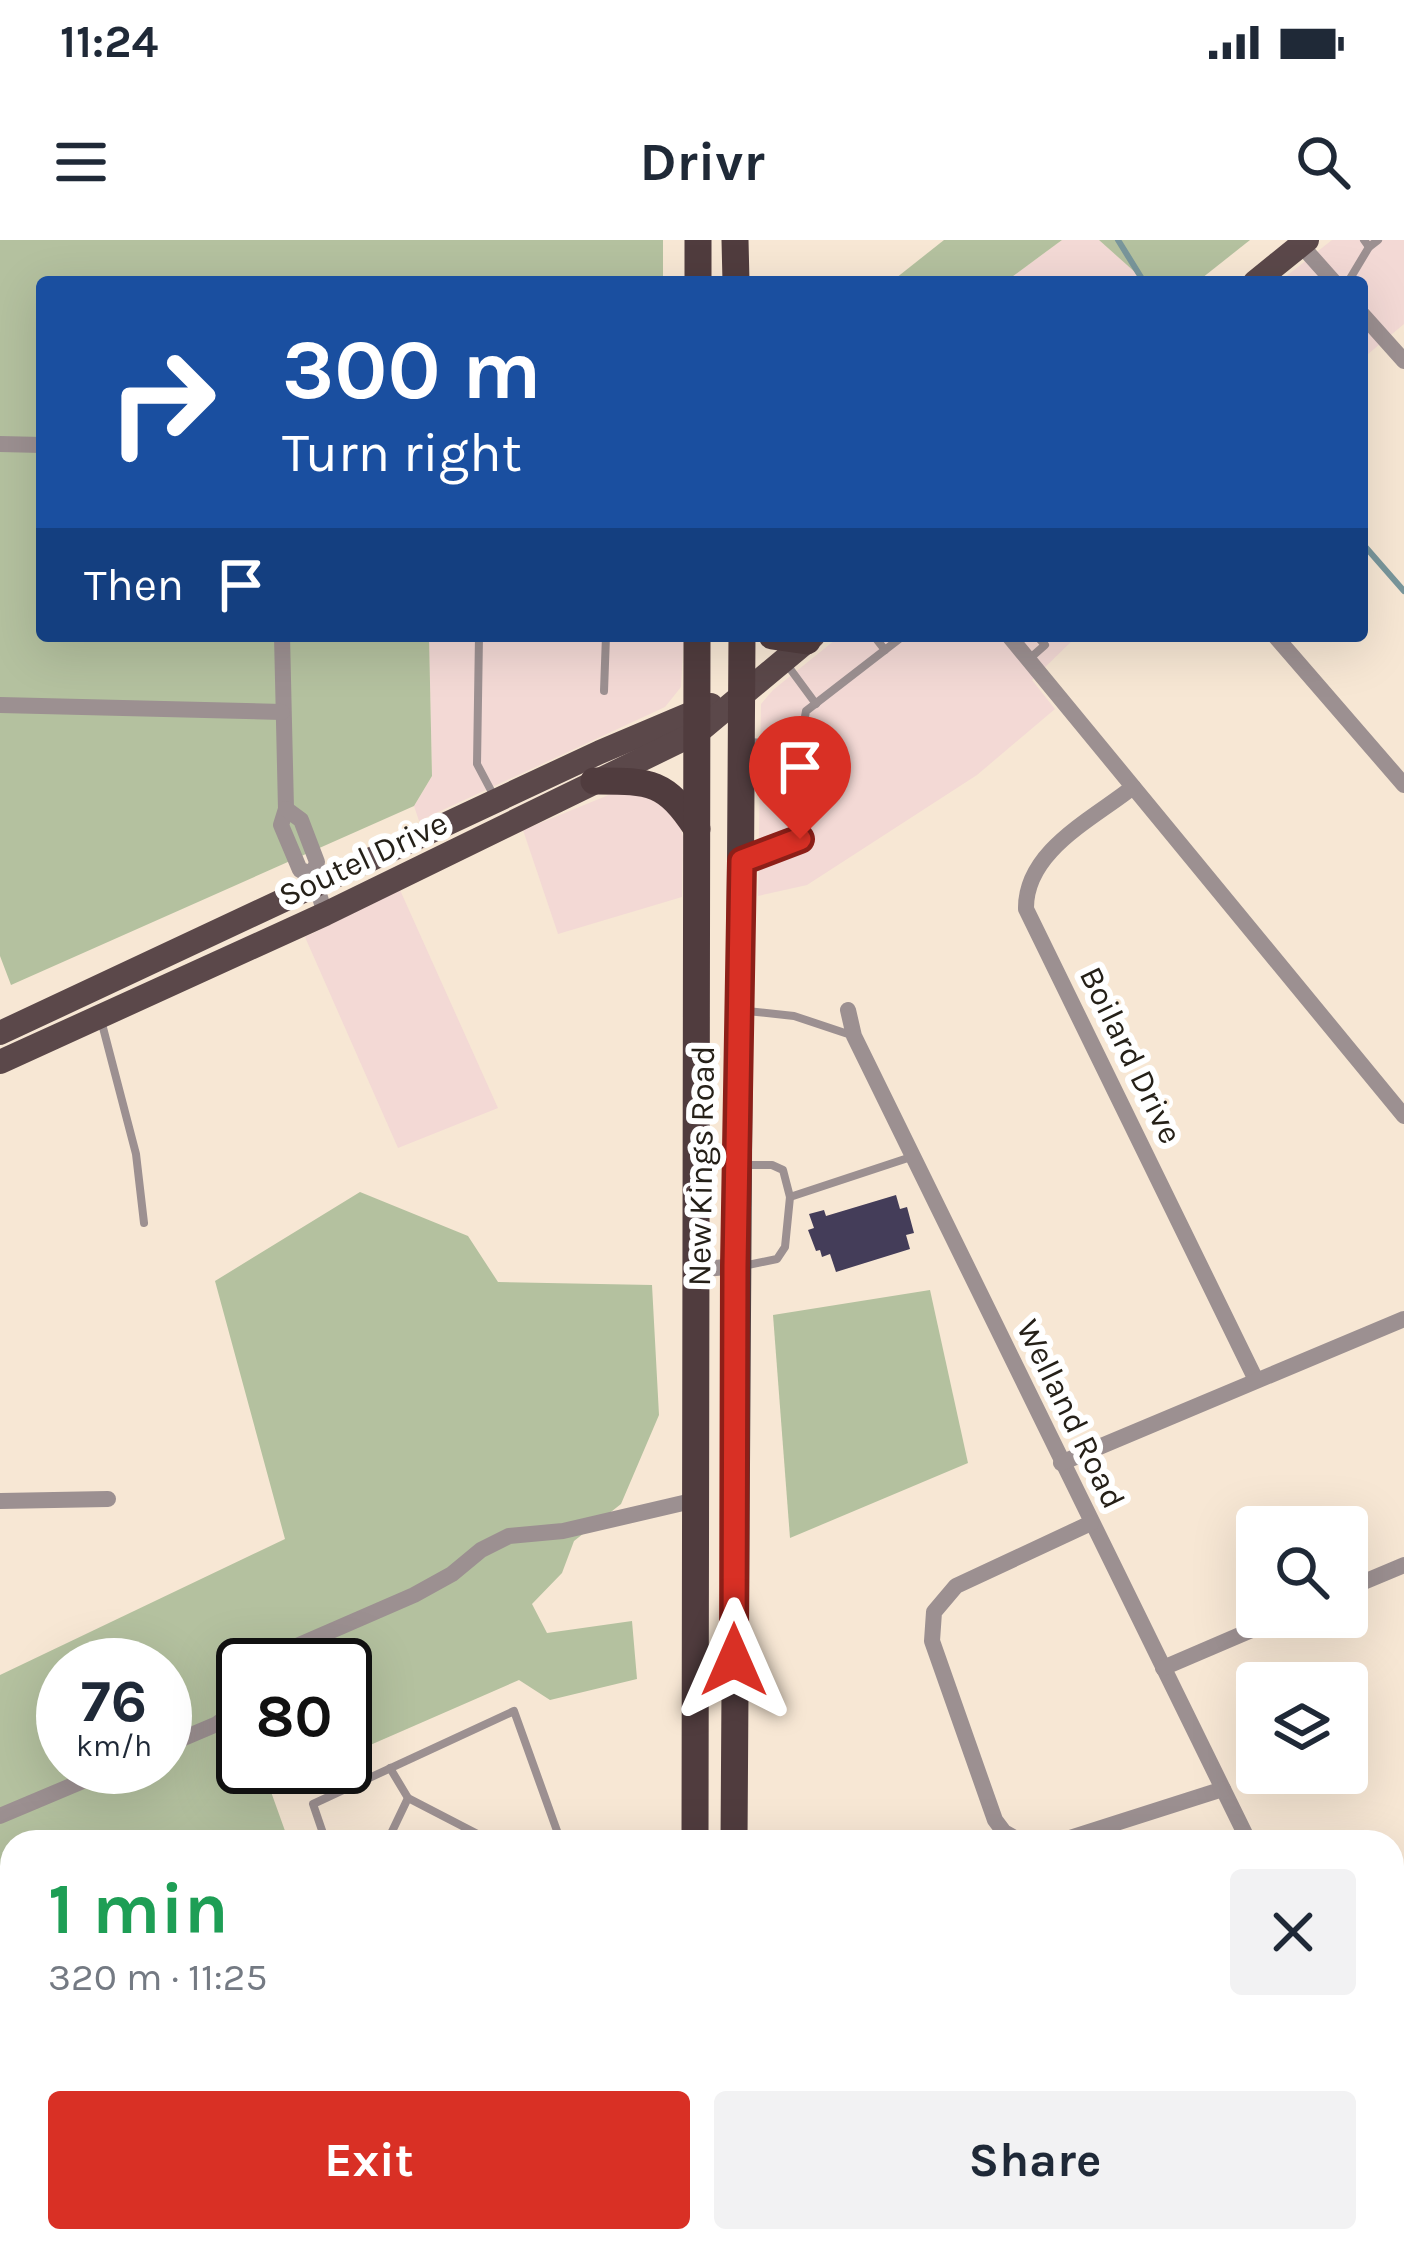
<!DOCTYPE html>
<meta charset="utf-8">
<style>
body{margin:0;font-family:Karla,sans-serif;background:#f2f2f3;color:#1f2937;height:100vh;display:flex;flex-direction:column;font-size:45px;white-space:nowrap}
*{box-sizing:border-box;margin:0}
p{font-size:39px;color:#747a83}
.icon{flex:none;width:66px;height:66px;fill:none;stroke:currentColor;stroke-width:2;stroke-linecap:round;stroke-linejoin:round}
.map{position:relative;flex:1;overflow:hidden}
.drawer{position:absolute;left:0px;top:1590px;width:1404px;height:423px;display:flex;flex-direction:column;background:#fff;border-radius:36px 36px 0 0;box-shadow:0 12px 48px #0002}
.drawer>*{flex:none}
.hud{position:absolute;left:36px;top:36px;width:1332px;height:366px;border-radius:12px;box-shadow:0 12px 48px #0002;background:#1a4fa0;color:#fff;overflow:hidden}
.fabs{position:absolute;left:1236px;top:1266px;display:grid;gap:24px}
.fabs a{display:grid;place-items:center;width:132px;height:132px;border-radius:12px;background:#fff;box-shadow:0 12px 48px #0002;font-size:60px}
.speed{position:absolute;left:36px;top:1398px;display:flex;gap:24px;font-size:60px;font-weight:700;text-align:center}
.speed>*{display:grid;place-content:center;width:156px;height:156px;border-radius:50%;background:#fff;box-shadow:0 12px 48px #0002;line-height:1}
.speed small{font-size:30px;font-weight:400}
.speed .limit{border:6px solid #111;border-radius:18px;background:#fff;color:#111}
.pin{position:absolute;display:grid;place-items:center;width:102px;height:102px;color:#fff;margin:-123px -51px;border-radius:50% 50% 50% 0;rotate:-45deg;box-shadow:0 0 12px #0007}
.pin .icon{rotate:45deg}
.me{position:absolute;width:132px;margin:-66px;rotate:0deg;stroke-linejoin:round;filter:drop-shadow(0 0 9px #0008)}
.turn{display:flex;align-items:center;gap:42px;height:252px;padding:0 48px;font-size:54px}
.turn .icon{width:156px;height:156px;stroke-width:2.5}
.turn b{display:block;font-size:84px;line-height:102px}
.then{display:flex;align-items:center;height:114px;padding:0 48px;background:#0003;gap:24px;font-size:45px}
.round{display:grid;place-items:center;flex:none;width:126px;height:126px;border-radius:12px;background:#f2f2f3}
.summary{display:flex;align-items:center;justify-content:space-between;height:204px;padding:0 48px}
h1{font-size:72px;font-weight:700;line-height:90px;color:#1e9e55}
.cta{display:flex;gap:24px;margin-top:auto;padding:24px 48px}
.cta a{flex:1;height:138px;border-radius:12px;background:#d93025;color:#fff;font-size:48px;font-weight:700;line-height:138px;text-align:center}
.cta a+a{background:#f2f2f3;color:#1f2937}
.status{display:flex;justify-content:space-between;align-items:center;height:84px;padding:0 60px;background:#fff;direction:ltr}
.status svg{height:33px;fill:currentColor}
header{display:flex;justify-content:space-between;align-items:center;height:156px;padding:0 48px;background:#fff;font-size:54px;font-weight:700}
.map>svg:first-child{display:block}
.commercial{fill:#f3d9d5}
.forest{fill:#b4c19f;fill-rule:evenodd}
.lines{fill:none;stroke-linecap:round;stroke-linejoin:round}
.stream{stroke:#79969b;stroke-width:6}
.building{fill:#443d59}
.service{stroke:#9c9091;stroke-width:8}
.minor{stroke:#9c9091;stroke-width:16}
.primary{stroke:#5b484a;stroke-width:24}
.trunk{stroke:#503c3e;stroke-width:27}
.route-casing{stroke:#8d1f18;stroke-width:30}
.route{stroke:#d93025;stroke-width:21}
.labels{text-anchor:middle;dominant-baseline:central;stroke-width:12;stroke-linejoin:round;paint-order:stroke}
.street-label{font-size:33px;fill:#252018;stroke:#fff}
</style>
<div class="status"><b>11:24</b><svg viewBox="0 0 49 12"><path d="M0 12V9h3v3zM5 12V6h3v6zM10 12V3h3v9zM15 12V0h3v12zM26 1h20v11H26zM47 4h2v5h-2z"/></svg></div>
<header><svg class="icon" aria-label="menu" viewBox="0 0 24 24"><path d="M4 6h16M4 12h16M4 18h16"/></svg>Drivr<svg class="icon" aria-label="search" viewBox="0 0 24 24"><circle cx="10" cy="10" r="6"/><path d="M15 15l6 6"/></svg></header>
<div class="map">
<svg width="1404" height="2011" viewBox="0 0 1404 2011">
<rect width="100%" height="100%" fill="#f7e7d4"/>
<g class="commercial">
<polygon points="1062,0 1099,0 1146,42 1005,42"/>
<polygon points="1332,0 1404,0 1404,84 1362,119 1362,42 1279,42"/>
<polygon points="429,396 684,396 681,447 665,467 419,581 414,566 432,536"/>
<polygon points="840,396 1077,396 1032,440 1055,469 977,535 807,645 758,656 761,464 773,450"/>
<polygon points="635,548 678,577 683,597 682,657 558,694 523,590 616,552"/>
<polygon points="400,650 498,868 398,908 305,697"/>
</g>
<g class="forest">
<polygon points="0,0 663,0 663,42 42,42 42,396 429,396 432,536 414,566 11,745 0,716"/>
<polygon points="944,0 1062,0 1005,42 891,42"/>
<polygon points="1099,0 1250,0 1197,42 1146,42"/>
<path d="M360,952L468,996L498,1042L652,1045L659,1175L621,1264L574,1301L562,1333L532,1364L547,1393L632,1381L637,1439L550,1460L519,1440L345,1516V1425H243V1527H319L270,1549L289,1602H12V1743L0,1737V1435L285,1299L215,1041ZM63,1425H165V1527H63Z"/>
<polygon points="930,1050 968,1223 790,1298 773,1075"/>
<polygon points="126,2001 432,2001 436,2011 129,2011"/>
<polygon points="784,2001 1050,2001 1055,2011 783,2011"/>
</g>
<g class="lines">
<g class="stream">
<polyline points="1118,0 1144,42"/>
<polyline points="1362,303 1404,351"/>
</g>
</g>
<polygon class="building" points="896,955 900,969 907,967 914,993 906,995 910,1009 836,1032 830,1014 822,1017 820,1010 816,1011 808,990 814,988 809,974 824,970 826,976"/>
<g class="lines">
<g class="service">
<polyline points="1364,0 1369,7 1378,0"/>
<polyline points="1348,42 1369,7"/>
<polyline points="479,396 477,524 495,558"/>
<polyline points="874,396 885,410"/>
<polyline points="1028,420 1045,405 1037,396"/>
<polyline points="788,426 816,464"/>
<polyline points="604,451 606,396"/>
<polyline points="749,502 800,505"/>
<polyline points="749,618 800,599 800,505 806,471 903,396"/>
<polyline points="747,771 794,776 854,796"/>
<polyline points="101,780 136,914 144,983"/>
<polyline points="744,925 772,925 783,930 790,957 911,917"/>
<polyline points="743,1026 777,1019 785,1007 790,957"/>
<polyline points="390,1528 408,1558"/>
<polyline points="326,1602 313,1564 514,1471 561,1602"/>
<polyline points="387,1602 408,1558 493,1602"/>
<polyline points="440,2001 444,2011"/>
</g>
<g class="minor">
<polyline points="1301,5 1334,42"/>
<polyline points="1362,74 1404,121"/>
<polyline points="0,204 42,205"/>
<polyline points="282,396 286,569 281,585 300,630 313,634"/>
<polyline points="1009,396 1404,876"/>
<polyline points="1275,396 1404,545"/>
<polyline points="0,465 282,472"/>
<path d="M1133,547C1093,579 1025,611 1026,669L1256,1140"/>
<polyline points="286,569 301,580 317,622 313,634 325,674"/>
<polyline points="848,770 854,796 1249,1602"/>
<polyline points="696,1030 735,1026"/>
<polyline points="1061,1223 1404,1079"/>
<polyline points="0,1261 108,1259"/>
<polyline points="1347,1349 1404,1325"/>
<polyline points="270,1425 276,1415 414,1355 452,1334 481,1310 509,1296 563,1291 696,1260"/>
<polyline points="1163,1428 1282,1377"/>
<polyline points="165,1506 217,1484 243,1465"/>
<polyline points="0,1576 116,1527"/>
<polyline points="1022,1602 1004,1592 995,1580 932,1401 934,1372 956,1346 1091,1283"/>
<polyline points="1057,1602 1223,1549"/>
<polyline points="0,1959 12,1987"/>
<polyline points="17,2001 21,2011"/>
<polyline points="1389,2001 1391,2011"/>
</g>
<g class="primary">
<polyline points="1255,42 1307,0"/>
<polyline points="0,793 600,512 711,465"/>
<polyline points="0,822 325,674 698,492 813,396"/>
</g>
<g class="trunk">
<polyline points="735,0 736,42"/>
<polyline points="698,42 698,0"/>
<polyline points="772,396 807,401"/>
<path d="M594,541C650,541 665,540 697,589"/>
<polyline points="695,1602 697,396"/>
<polyline points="734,1602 742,396"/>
<polyline points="694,2011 694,2001"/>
<polyline points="732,2011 732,2001"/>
</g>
</g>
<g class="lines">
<defs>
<polyline id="route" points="734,1420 735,1026 742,621 800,599"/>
</defs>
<use href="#route" class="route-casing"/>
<use href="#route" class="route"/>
</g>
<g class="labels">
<g class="street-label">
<text transform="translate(363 619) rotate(-25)">Soutel Drive</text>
<text transform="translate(1131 815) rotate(64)">Boilard Drive</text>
<text transform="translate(701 926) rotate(-89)">New Kings Road</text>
<text transform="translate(1071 1174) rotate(64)">Welland Road</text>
</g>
</g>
</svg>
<div class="fabs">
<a><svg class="icon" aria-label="search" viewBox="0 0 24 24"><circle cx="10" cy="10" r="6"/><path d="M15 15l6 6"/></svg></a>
<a><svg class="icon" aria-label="layers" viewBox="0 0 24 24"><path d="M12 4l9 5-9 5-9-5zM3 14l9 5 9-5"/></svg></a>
</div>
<div class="speed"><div>76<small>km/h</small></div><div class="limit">80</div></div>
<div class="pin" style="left:800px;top:599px;background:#d93025"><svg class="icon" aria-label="arrive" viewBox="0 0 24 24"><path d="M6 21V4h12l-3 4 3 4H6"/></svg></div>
<svg class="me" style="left:734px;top:1420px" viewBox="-20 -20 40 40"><path d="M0-17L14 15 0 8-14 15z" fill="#d93025" stroke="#fff" stroke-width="4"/></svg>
<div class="hud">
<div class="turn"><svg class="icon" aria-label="right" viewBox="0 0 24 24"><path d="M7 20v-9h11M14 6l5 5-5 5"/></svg><div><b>300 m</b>Turn right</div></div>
<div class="then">Then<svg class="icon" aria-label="arrive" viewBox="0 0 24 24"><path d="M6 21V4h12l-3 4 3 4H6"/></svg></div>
</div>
<section class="drawer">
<div class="summary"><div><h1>1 min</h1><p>320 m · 11:25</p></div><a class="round"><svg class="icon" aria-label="close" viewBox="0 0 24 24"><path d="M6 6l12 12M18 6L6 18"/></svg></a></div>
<div class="cta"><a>Exit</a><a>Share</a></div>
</section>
</div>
